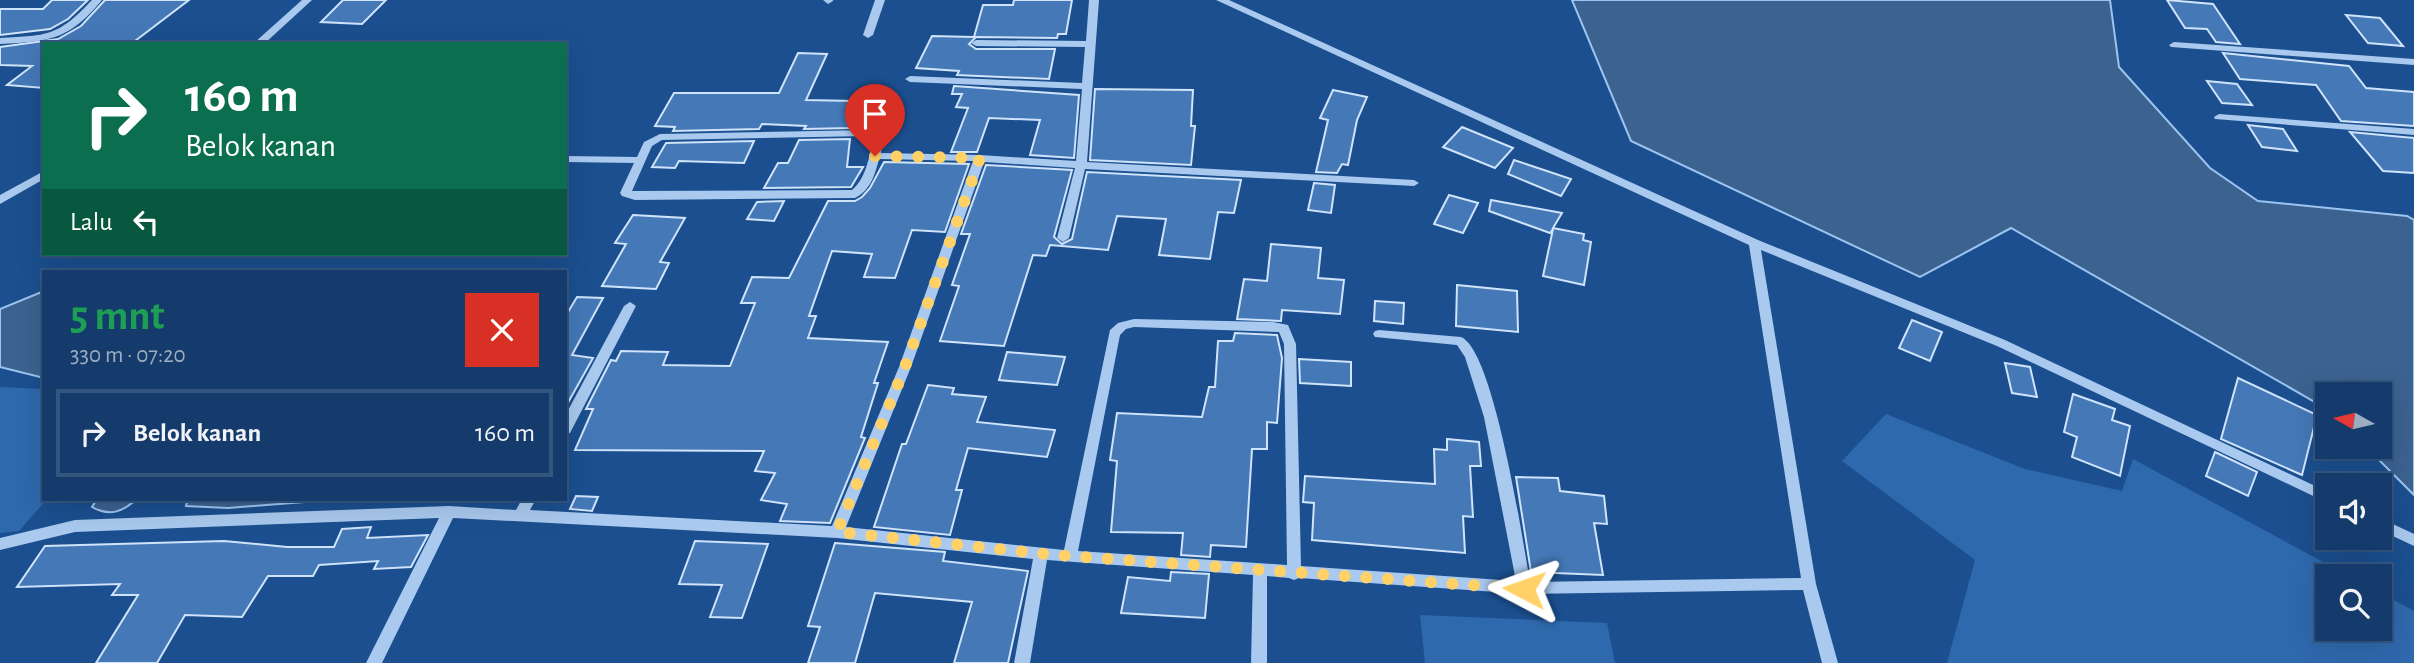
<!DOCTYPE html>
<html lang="id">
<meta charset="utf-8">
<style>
body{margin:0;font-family:"Alegreya Sans",sans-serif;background:#1d4271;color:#f1f3f6;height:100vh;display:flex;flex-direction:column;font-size:26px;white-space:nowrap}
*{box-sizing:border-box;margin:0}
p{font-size:23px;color:#9dadc1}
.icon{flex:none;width:38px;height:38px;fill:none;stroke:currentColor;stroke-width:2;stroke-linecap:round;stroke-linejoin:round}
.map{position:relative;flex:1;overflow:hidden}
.sheet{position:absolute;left:42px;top:270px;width:525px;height:231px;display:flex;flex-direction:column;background:#143b6b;border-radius:0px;box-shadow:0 7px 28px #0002,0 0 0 2px #33557e}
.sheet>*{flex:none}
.hud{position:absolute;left:42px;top:42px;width:525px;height:214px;border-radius:0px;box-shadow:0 7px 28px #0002,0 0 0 2px #33557e;background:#0b6e4f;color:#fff;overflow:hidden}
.needle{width:46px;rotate:278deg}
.fabs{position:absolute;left:2315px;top:382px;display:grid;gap:14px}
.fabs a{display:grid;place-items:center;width:77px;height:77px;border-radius:0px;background:#143b6b;box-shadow:0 7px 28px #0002,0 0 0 2px #33557e;font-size:35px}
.pin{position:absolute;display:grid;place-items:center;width:60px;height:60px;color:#fff;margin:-72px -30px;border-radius:50% 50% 50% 0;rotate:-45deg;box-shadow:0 0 7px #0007}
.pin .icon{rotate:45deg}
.me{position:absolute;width:77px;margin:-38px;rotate:274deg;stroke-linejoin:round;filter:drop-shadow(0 0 5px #0008)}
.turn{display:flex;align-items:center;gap:24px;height:147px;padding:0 28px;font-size:32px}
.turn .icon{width:91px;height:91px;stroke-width:2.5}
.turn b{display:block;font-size:49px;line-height:60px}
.then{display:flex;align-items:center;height:66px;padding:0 28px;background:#0003;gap:14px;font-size:26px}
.round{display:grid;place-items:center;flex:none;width:74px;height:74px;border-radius:0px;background:#1d4271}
.overview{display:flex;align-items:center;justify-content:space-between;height:119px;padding:0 28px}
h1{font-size:42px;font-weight:700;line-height:52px;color:#1e9e55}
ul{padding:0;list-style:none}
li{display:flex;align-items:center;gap:21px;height:88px;margin:0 14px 10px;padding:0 14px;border:4px solid #33557e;border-radius:0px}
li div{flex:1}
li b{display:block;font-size:26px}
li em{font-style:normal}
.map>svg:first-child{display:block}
.green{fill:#2e69ad}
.water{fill:#3c6290;stroke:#9cc4f0;stroke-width:2}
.building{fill:#4478b7;stroke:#cfe3fa;stroke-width:2}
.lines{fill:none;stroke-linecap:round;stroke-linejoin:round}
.minor{fill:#a9c9ee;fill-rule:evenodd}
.route{stroke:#ffd166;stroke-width:12;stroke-dasharray:0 21.6}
</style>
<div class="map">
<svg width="2414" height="663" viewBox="0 0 2414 663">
<rect width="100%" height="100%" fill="#1b4f8f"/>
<g class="green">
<polygon points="0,387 44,389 44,499 47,499 19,531 0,533"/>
<polygon points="1886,414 2025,469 2122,491 2133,459 2349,576 2328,576 2328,628 2380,628 2380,593 2414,611 2414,663 1947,663 1975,560 1842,461"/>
<polygon points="1420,615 1607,623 1615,663 1425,663"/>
</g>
<g class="water">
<polygon points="1572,0 2110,0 2119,67 2210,168 2258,201 2407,216 2414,220 2414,495 2365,446 2380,446 2380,394 2328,394 2327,409 2011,228 1920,277 1631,141"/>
<polygon points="44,291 44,378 0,367 0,309"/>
<path d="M97,499H137C122,512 110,517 92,507Z"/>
<polygon points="188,499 343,499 228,508 186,506"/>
</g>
<g class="building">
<polygon points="52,0 88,0 68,19 50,29 0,35 0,9 43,9"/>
<polygon points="105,0 189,0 131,44 44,44 44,88 7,85 32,66 0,65 0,47 58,39 81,26"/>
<polygon points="343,0 386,0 362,24 321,22"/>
<polygon points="1014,0 1072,0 1066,34 1058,34 1057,38 976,37 969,44 976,49 1055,49 1049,79 957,75 959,71 916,68 932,36 974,37 983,5 1013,5"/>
<polygon points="2167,0 2213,4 2240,44 2216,42 2207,29 2185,28"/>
<polygon points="2346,15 2380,18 2403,46 2368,43"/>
<polygon points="798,53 827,54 806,100 855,101 852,128 804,129 806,126 762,124 759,129 673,131 675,127 655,126 674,93 779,93"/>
<polygon points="2223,53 2349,66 2366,88 2414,92 2414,126 2341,121 2316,85 2240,79"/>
<polygon points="2207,81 2237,84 2252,105 2222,103"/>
<polygon points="954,86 1079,95 1074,158 1030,155 1040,120 989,118 977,152 951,152 968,108 956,107 962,94 952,94"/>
<polygon points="1095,89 1193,90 1191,126 1195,126 1191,165 1090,160"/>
<polygon points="1333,90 1367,97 1357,120 1348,165 1342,164 1337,173 1316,172 1328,120 1320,118"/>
<polygon points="2248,125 2283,129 2297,151 2262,147"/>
<polygon points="1462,127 1513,148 1495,168 1443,147"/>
<polygon points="2350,132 2414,138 2414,173 2383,171"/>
<polygon points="850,139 847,167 863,167 851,187 764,188 778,163 788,163 799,140"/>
<polygon points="754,141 744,163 679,161 675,168 652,167 666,143"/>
<polygon points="1514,160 1571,179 1561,196 1508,174"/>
<polygon points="884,162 969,164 945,232 912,230 895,278 864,277 872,254 832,251 809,316 816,316 808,338 888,342 874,383 878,383 861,437 865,438 830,523 780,521 787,504 761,500 775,473 755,471 764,451 575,450 593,409 586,409 611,360 616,361 621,351 668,352 663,365 730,366 755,303 741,303 752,277 789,278 828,201 855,201 862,197 870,188"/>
<polygon points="986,165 1072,170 1054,237 1062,244 1072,239 1087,172 1241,180 1234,213 1218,212 1210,259 1159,255 1166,219 1117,216 1108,250 1050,245 1046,256 1033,255 1004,346 940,341 959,286 952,285 970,234 961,234"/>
<polygon points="1314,183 1335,185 1331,213 1308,210"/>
<polygon points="1449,195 1478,203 1463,233 1434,224"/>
<polygon points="1491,200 1562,213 1553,228 1584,234 1583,240 1591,242 1584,285 1543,276 1553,229 1550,233 1489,211"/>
<polygon points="784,201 774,221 747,219 757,202"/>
<polygon points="633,215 685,218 660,262 669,263 656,289 602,286 626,244 615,243"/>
<polygon points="1271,244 1321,248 1318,278 1344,280 1340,314 1282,310 1281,321 1237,319 1244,279 1267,281"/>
<polygon points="1457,285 1517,291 1518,332 1456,326"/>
<polygon points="577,297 603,298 572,355 593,358 565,408 565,317"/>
<polygon points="1375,301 1404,303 1403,324 1374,321"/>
<polygon points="1912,320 1942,332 1930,361 1899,348"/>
<polygon points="1235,333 1277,335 1282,358 1277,423 1267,422 1267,449 1252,449 1246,547 1211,545 1210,557 1181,555 1183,533 1111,532 1117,461 1110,460 1117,413 1202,417 1209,387 1215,387 1218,341 1233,341"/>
<polygon points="1007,352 1065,357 1057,385 999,380"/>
<polygon points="1299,359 1351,362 1351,386 1300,383"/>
<polygon points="2005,363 2030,367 2037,397 2012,393"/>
<polygon points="2238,378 2317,415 2302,475 2221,439"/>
<polygon points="928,385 954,388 952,394 986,397 977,422 1055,430 1047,457 968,448 956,490 962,490 950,535 874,527 902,444 906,444"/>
<polygon points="2073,394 2115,409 2112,420 2130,426 2120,476 2072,457 2077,437 2064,432"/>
<polygon points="1447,439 1479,442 1481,466 1470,466 1473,517 1463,516 1465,553 1312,540 1314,503 1303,502 1305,476 1435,484 1434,449 1447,450"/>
<polygon points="2215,452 2257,472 2248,496 2206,476"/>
<polygon points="1516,477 1558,478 1560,491 1604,496 1607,524 1594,523 1603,575 1531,572"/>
<polygon points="576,496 598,497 592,511 570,509"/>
<polygon points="371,527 367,538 428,535 411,567 374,569 378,561 319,565 313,576 268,576 242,617 185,615 157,663 96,663 138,595 112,595 120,584 17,587 45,546 224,541 287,547 334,547 342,529"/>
<polygon points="695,541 768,544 742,618 710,617 722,585 679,584"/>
<polygon points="835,543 945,552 943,561 1028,571 1008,663 954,663 972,602 875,593 855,663 808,663 820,627 808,626"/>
<polygon points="1171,572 1209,574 1205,618 1121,613 1128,577 1170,581"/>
</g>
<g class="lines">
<g class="minor">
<path d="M92,0H102C68,41 50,41 0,44V38C49,35 57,37 92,0Z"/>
<polygon points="302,0 312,0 264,44 253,44"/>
<polygon points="823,0 833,0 833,1 828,4"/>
<polygon points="875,0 885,0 873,35 868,38 863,35"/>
<path d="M1089,0H1099L1087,162L1414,180L1419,183L1414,186L1085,169L1069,238L1063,242L1057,238L1075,168L984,162L911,367L846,527L1064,550L1110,330L1118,323L1134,319L1273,322L1288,325L1296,344L1301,566L1516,581L1484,417L1465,357L1457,345L1375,337L1373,334L1375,331L1379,330L1461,337C1494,350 1523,542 1530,582L1801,578L1749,245L1216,0H1229L1758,240L2005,340L2328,492V503L1997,346L1761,250L1816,584L1838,663H1822L1803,590L1524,594L1299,578L1294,580L1289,578L1267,576V663H1251L1253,575L1047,560L1030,663H1014L1033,559L837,538L453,518L382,663H366L439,518L75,532L0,550V538L75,520L449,506L516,510L522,499H536L530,510L832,526L899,367L973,161L879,159C875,175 870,191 855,198L635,200L622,196L620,193L634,163L565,162V156L637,157L644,142L660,134L869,130L883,139L881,153L980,155L1076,161L1082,89L910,82L905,79L910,76L1082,83L1085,47L976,46L971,43L976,40L1086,41ZM867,136L873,140C869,158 866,178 852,190L632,191L652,146L662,140ZM1134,327L1279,332L1284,344L1287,565L1078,551L1120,335L1126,329Z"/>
<polygon points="2174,42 2414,59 2414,65 2171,47 2169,45"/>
<polygon points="2219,114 2414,129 2414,135 2215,119 2214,117"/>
<polygon points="44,171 44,179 0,204 0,195"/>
<polygon points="630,302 636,306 570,433 565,434 565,416 624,306"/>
<polygon points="2380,518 2414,534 2414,546 2380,530"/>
</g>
</g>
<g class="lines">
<polyline class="route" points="875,156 980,158 905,367 837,532 1056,555 1524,589"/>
</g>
</svg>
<div class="fabs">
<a><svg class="needle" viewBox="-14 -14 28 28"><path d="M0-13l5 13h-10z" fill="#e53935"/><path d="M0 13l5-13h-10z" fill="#9dadc1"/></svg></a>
<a><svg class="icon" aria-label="sound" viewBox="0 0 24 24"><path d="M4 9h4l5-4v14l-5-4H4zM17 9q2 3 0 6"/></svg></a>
<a><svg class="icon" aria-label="search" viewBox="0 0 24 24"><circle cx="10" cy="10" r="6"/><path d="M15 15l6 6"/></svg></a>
</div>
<div class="pin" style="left:875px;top:156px;background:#d93025"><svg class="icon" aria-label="arrive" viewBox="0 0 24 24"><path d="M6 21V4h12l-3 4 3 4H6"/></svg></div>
<svg class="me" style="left:1524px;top:589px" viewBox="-20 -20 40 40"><path d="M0-17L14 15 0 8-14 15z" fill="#ffd166" stroke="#fff" stroke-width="4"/></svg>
<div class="hud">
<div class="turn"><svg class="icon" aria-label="right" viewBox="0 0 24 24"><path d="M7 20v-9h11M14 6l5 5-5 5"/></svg><div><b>160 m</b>Belok kanan</div></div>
<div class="then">Lalu<svg class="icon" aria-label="left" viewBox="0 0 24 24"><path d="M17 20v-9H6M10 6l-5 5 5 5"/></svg></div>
</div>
<section class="sheet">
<div class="overview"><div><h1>5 mnt</h1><p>330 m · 07:20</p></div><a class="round" style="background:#d93025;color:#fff"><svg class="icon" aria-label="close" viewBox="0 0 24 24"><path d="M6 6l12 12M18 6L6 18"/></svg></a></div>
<ul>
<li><svg class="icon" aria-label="right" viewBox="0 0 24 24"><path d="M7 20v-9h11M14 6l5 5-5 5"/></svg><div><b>Belok kanan</b></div><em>160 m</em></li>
</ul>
</section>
</div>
